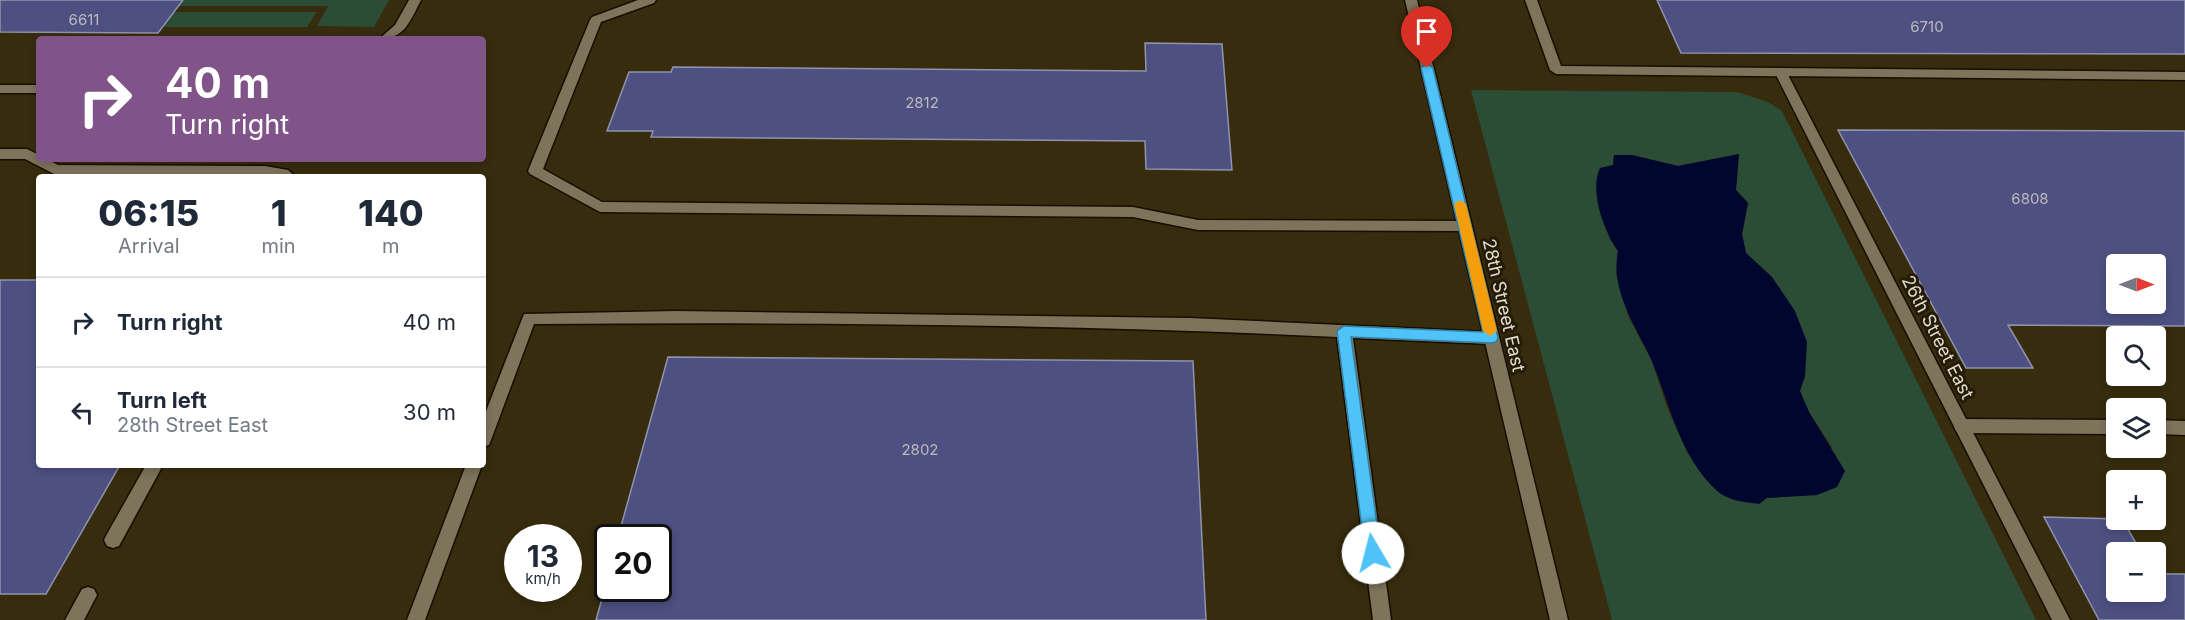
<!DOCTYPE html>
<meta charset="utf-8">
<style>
body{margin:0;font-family:Inter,sans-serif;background:#f2f2f3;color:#1f2937;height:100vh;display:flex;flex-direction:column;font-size:22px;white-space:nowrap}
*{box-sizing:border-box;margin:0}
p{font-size:20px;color:#747a83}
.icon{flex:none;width:33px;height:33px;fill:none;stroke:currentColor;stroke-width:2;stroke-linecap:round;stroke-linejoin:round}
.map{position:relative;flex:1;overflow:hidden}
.details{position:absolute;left:36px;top:174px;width:450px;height:294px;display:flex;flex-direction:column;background:#fff;border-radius:6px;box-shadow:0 3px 9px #0003}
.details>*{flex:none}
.hud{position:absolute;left:36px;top:36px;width:450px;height:126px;border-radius:6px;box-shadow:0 3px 9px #0003;background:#805488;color:#fff;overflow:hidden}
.needle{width:39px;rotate:90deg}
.tools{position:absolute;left:2106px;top:254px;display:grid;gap:12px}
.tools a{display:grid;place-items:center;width:60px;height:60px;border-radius:6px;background:#fff;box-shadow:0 3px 9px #0003;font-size:30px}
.speed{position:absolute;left:504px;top:524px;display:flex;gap:12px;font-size:30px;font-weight:700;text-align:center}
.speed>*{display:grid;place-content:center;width:78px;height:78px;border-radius:50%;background:#fff;box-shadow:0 3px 9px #0003;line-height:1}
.speed small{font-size:15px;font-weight:400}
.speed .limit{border:3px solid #111;border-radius:9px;background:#fff;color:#111}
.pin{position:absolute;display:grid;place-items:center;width:51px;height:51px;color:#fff;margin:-62px -26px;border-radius:50% 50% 50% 0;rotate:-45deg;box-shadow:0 0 6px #0007}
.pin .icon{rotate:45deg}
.me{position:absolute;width:66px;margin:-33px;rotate:352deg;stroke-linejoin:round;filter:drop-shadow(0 0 4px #0008)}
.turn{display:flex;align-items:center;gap:21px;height:126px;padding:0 30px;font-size:27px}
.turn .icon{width:78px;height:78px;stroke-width:2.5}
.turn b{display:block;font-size:42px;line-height:51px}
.eta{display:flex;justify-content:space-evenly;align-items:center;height:102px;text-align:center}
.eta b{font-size:36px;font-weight:800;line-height:42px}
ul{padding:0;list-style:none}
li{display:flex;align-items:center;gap:18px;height:90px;padding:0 30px;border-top:2px solid #e0e1e3}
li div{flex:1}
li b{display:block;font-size:22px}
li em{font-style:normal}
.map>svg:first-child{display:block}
.built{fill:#372c0d;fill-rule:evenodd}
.green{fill:#2b4d36;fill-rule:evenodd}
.water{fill:#00062d}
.building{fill:#4e5082;stroke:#9093ac;stroke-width:1.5;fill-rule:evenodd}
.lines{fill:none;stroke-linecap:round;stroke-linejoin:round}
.service-casing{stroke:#160e00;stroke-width:3}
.minor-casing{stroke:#160e00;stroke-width:3}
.service{fill:#7e745c;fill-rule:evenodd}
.minor{fill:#7e745c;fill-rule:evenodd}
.route{fill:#4fc3f7;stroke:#337fa1;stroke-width:1.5}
.slow{fill:#f59e0b}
.labels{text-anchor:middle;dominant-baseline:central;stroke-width:6;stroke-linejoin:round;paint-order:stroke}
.number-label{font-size:15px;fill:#bcb9bc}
.street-label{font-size:18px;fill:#e1dccf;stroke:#241c06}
</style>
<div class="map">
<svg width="2185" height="620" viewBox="0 0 2185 620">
<rect width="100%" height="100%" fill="#2e250f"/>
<path class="built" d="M0,0H2185V620H0ZM39,39H483V159H39ZM39,177H483V465H39ZM2116,264H2156V303H2116ZM2116,336H2156V375H2116ZM2116,408H2156V447H2116ZM2116,480H2156V519H2116ZM518,537H568V588H518ZM608,537H658V588H608ZM2116,552H2156V591H2116Z"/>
<g class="green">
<polygon points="183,0 389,0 374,27 317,26 328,6 179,6"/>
<polygon points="174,12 317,12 307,27 163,27"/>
<path d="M1471,90L1737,92L1768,102L1782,111L2036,620H1612ZM1739,154L1736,190L1748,203L1742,234L1746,253L1772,277L1805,376L1800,391L1809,412L1832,447L1817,495L1767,498L1688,454L1668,410L1651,359L1628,316L1616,274L1618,251L1609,238L1600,168L1613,165L1614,155H1632L1678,166Z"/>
</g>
<path class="water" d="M1739,154L1736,190L1748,203L1742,234L1746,253L1772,277L1795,311L1807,342L1805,376L1800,391L1809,412L1845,471L1837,487L1817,495L1767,498L1759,504C1744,502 1728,501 1716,490C1679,455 1670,404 1651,359C1635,325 1610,290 1618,251C1604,231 1589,191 1600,168L1613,165L1614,155H1632L1678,166Z"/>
<g class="building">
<polygon points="0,0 183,0 158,33 0,32"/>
<polygon points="1657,0 2185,0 2185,54 1681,53"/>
<polygon points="1145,43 1222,44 1232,170 1146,169 1145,141 651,137 653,131 607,131 629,72 671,72 673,67 1146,71"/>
<path d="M1838,130L2185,131V326L2008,325L2033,368H1966ZM2116,264H2156V303H2116Z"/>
<polygon points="0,280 39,280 39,465 120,465 46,594 0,594"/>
<polygon points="668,357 1193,361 1206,620 596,620 608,577 608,588 658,588 658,537 618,537"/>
<polygon points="2044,517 2122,519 2141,552 2116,552 2116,591 2156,591 2156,574 2185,574 2185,620 2099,620"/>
</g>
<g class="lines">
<defs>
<g id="service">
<path d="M409,0H421C410,21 405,39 379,39L395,25Z"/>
<polygon points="638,0 656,0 654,3 601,22 543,169 602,202 1133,207 1198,220 1465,221 1472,226 1465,231 1198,230 1133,217 600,212 530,174 528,171 590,20 592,17"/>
<polygon points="1525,0 1537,0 1561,66 2185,72 2185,80 1556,74 1550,70"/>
<rect x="0" y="85" width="39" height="8"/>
<polygon points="0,149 27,149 39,155 39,159 47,159 58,165 265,166 288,170 296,177 56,175 25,159 0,159"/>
<path d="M677,311L1190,318L1491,332L1496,334L1499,338L1496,342L1491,344L1353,338L1391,620H1373L1337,337C1070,324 802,322 534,324L491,440L489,445L483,447V419L524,314Z"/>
<polygon points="1962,419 2116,420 2116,434 1962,433 1956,431 1954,426 1956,421"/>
<polygon points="2156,420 2185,421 2185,435 2156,434"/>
<polygon points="146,465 163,465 119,546 113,548 107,546 104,540 107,534"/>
<polygon points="466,465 482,465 425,620 407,620"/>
<polygon points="88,587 94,589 97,595 84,620 65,620 82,589"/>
</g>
<g id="minor">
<polygon points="1405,0 1417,0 1568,620 1550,620"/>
<polygon points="1781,69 1787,73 2070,620 2052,620 1775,73"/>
</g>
</defs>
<use href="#service" class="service-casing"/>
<use href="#minor" class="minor-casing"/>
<use href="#service" class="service"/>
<use href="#minor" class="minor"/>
</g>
<polygon class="route" points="1427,64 1433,68 1498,338 1496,342 1491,343 1351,337 1381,553 1379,558 1373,561 1368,558 1365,553 1337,331 1344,326 1483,332 1421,68"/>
<polygon class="slow" points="1460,200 1466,204 1497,331 1490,336 1483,331 1454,204"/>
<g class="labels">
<g class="number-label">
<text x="84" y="19">6611</text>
<text x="1927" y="26">6710</text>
<text x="922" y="102">2812</text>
<text x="2030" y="198">6808</text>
<text x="920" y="449">2802</text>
</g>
<g class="street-label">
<text transform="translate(1504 305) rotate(77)">28th Street East</text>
<text transform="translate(1938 337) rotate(63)">26th Street East</text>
</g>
</g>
</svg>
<div class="tools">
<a><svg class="needle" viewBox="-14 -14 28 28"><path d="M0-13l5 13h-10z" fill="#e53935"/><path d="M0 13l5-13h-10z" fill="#747a83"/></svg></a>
<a><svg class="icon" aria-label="search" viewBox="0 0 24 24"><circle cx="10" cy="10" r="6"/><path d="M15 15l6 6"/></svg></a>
<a><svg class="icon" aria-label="layers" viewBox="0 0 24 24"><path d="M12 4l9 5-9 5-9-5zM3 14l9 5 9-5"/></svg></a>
<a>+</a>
<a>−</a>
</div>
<div class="speed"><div>13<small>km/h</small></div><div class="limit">20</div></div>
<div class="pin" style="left:1427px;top:68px;background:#d93025"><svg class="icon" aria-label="arrive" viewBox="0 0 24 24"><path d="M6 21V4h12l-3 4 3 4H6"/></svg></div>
<svg class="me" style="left:1373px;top:553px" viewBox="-20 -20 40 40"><circle r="19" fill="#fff"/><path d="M0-13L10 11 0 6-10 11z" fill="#4fc3f7"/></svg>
<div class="hud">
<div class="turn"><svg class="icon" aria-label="right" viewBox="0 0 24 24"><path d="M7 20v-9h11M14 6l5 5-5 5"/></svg><div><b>40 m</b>Turn right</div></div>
</div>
<section class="details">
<div class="eta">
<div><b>06:15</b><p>Arrival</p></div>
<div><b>1</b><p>min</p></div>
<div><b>140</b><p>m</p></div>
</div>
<ul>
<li><svg class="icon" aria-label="right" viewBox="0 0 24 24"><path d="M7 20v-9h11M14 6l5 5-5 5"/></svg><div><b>Turn right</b></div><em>40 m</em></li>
<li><svg class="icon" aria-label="left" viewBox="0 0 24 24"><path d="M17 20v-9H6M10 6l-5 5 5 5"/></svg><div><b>Turn left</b><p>28th Street East</p></div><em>30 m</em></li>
</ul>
</section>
</div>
